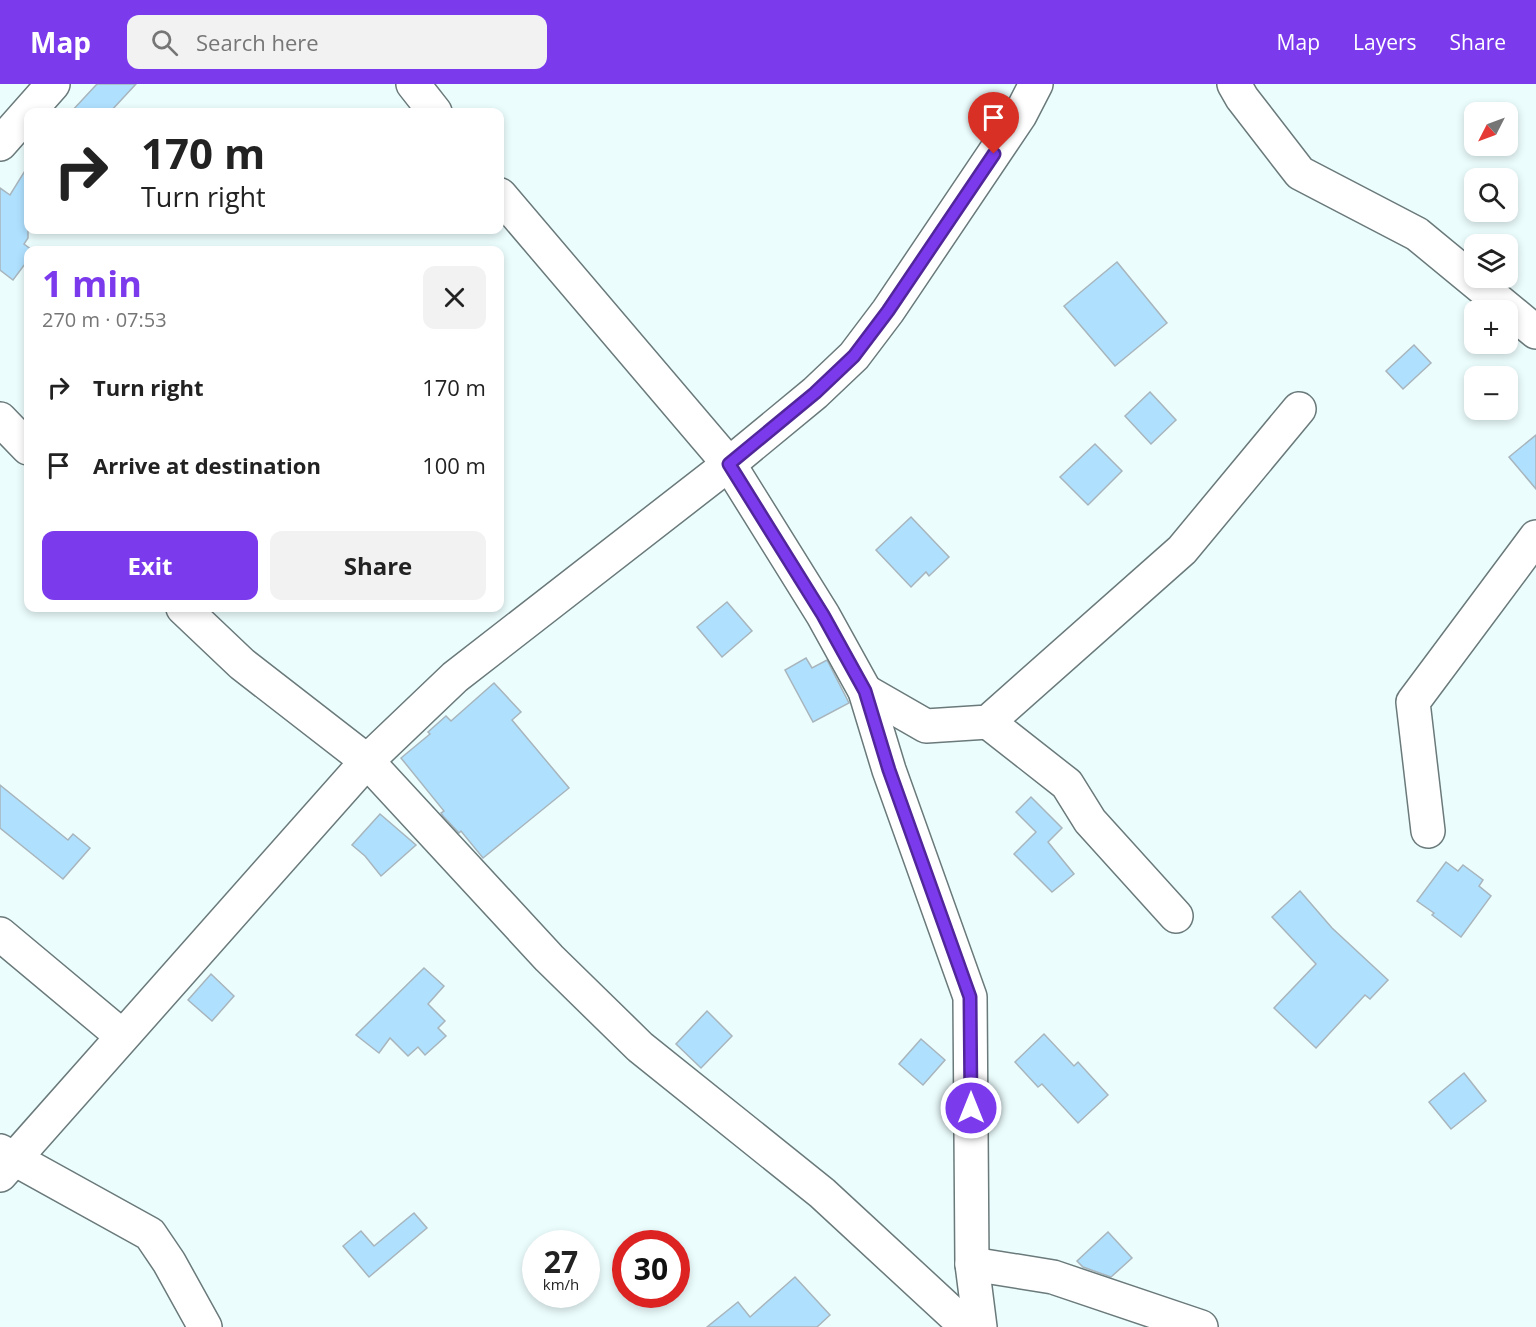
<!DOCTYPE html>
<meta charset="utf-8">
<style>
body{margin:0;font-family:"Open Sans",sans-serif;background:#f2f2f2;color:#222;height:100vh;display:flex;flex-direction:column;font-size:22px;white-space:nowrap}
*{box-sizing:border-box;margin:0}
p{font-size:20px;color:#767676}
.icon{flex:none;width:33px;height:33px;fill:none;stroke:currentColor;stroke-width:2;stroke-linecap:round;stroke-linejoin:round}
.map{position:relative;flex:1;overflow:hidden}
.drawer{position:absolute;left:24px;top:162px;width:480px;height:366px;display:flex;flex-direction:column;background:#fff;border-radius:12px;box-shadow:0 3px 9px #0003}
.drawer>*{flex:none}
.banner{position:absolute;left:24px;top:24px;width:480px;height:126px;border-radius:12px;box-shadow:0 3px 9px #0003;background:#fff;color:#222;overflow:hidden}
.needle{width:39px;rotate:228deg}
.fabs{position:absolute;left:1464px;top:18px;display:grid;gap:12px}
.fabs a{display:grid;place-items:center;width:54px;height:54px;border-radius:12px;background:#fff;box-shadow:0 3px 9px #0003;font-size:30px}
.speed{position:absolute;left:522px;top:1146px;display:flex;gap:12px;font-size:30px;font-weight:700;text-align:center}
.speed>*{display:grid;place-content:center;width:78px;height:78px;border-radius:50%;background:#fff;box-shadow:0 3px 9px #0003;line-height:1}
.speed small{font-size:15px;font-weight:400}
.speed .limit{border:9px solid #d22;background:#fff;color:#111}
.pin{position:absolute;display:grid;place-items:center;width:51px;height:51px;color:#fff;margin:-62px -26px;border-radius:50% 50% 50% 0;rotate:-45deg;box-shadow:0 0 6px #0007}
.pin .icon{rotate:45deg}
.me{position:absolute;width:66px;margin:-33px;rotate:0deg;stroke-linejoin:round;filter:drop-shadow(0 0 4px #0008)}
.turn{display:flex;align-items:center;gap:21px;height:126px;padding:0 18px;font-size:27px}
.turn .icon{width:78px;height:78px;stroke-width:2.5}
.turn b{display:block;font-size:42px;line-height:51px}
.round{display:grid;place-items:center;flex:none;width:63px;height:63px;border-radius:12px;background:#f2f2f2}
.head{display:flex;align-items:center;justify-content:space-between;height:102px;padding:0 18px}
h1{font-size:36px;font-weight:700;line-height:45px;color:#7c3aed}
.primary-button{display:flex;gap:12px;margin-top:auto;padding:12px 18px}
.primary-button a{flex:1;height:69px;border-radius:12px;background:#7c3aed;color:#fff;font-size:24px;font-weight:700;line-height:69px;text-align:center}
.primary-button a+a{background:#f2f2f2;color:#222}
ul{padding:0;list-style:none}
li{display:flex;align-items:center;gap:18px;height:78px;padding:0 18px}
li div{flex:1}
li b{display:block;font-size:22px}
li em{font-style:normal}
header{display:flex;align-items:center;gap:36px;box-sizing:border-box;height:84px;padding:0 30px;background:#7c3aed;color:#fff}
header strong{font-size:28px}
nav{display:flex;gap:33px;margin-inline-start:auto;font-size:21px}
.search{width:420px;height:54px;background:#f2f2f2;display:flex;align-items:center;gap:15px;box-sizing:border-box;padding:0 21px;border-radius:12px;color:#767676;font-size:22px}
.map>svg:first-child{display:block}
.building{fill:#afe1ff;stroke:#a8b5bc;stroke-width:1.5}
.lines{fill:none;stroke-linecap:round;stroke-linejoin:round}
.minor-casing{stroke:#6a797a;stroke-width:36}
.minor{stroke:#fff;stroke-width:33}
.route-casing{stroke:#51269a;stroke-width:15}
.route{stroke:#7c3aed;stroke-width:10}
</style>
<header>
<strong>Map</strong>
<div class="search"><svg class="icon" aria-label="search" viewBox="0 0 24 24"><circle cx="10" cy="10" r="6"/><path d="M15 15l6 6"/></svg>Search here</div>
<nav><a>Map</a><a>Layers</a><a>Share</a></nav>
</header>
<div class="map">
<svg width="1536" height="1243" viewBox="0 0 1536 1243">
<rect width="100%" height="100%" fill="#ecfdfe"/>
<g class="building">
<polygon points="97,0 136,0 110,28 71,28"/>
<polygon points="28,82 28,154 24,160 32,166 28,166 28,176 13,196 0,186 0,104 10,111"/>
<polygon points="1117,178 1167,239 1115,282 1064,222"/>
<polygon points="1414,261 1431,279 1403,305 1386,287"/>
<polygon points="1150,308 1176,336 1151,360 1125,332"/>
<polygon points="1536,351 1536,405 1509,373"/>
<polygon points="1095,360 1122,387 1088,421 1060,393"/>
<polygon points="911,433 949,473 929,492 926,488 911,503 876,466"/>
<polygon points="727,518 752,547 722,573 697,543"/>
<polygon points="806,574 812,584 827,576 849,619 813,638 785,586"/>
<polygon points="494,599 521,628 512,636 569,704 483,774 461,747 459,749 443,732 441,729 444,727 401,674 430,650 428,648 446,632 451,637"/>
<polygon points="0,701 68,756 73,750 90,764 63,795 0,744"/>
<polygon points="1031,713 1062,744 1048,758 1074,790 1052,808 1014,770 1036,748 1016,728"/>
<polygon points="380,730 416,761 381,792 365,772 352,761"/>
<polygon points="1446,778 1458,787 1463,781 1483,796 1479,802 1491,812 1461,853 1432,831 1434,829 1417,817"/>
<polygon points="1300,807 1332,844 1388,896 1370,915 1365,911 1316,964 1274,924 1316,880 1272,833"/>
<polygon points="424,884 444,902 428,920 445,937 438,944 446,952 425,971 418,963 408,972 390,954 379,969 356,951"/>
<polygon points="211,890 234,912 212,937 188,916"/>
<polygon points="707,927 732,952 701,984 676,960"/>
<polygon points="1044,950 1074,982 1078,978 1108,1011 1078,1039 1042,1000 1038,1003 1015,978"/>
<polygon points="921,955 945,976 923,1001 899,980"/>
<polygon points="1464,989 1486,1017 1451,1045 1429,1018"/>
<polygon points="414,1129 427,1144 369,1193 343,1162 361,1147 374,1162"/>
<polygon points="1108,1148 1132,1174 1111,1193 1083,1183 1077,1177"/>
<polygon points="795,1193 830,1231 817,1243 707,1243 738,1218 750,1233"/>
</g>
<g class="lines">
<defs>
<g id="minor">
<polyline points="413,0 435,28"/>
<polyline points="1234,0 1242,14 1300,89 1417,150 1536,248"/>
<polyline points="0,60 53,0"/>
<polyline points="500,111 729,380 823,531 865,607 889,686 970,913 972,1180 980,1243"/>
<polyline points="0,335 28,364"/>
<polyline points="183,524 242,580 367,677 549,874 640,963 822,1109 967,1243"/>
<polyline points="865,607 926,642 988,638 1182,466 1299,325"/>
<polyline points="988,638 1067,700 1090,737 1176,832"/>
<polyline points="1428,747 1413,618 1536,453"/>
<polyline points="0,850 122,952"/>
<polyline points="0,1067 150,1150 169,1178 205,1243"/>
<polyline points="0,1091 367,677 455,593 729,380 815,309 854,272 888,227 1020,31 1036,0"/>
<polyline points="972,1180 1053,1193 1201,1243"/>
</g>
</defs>
<use href="#minor" class="minor-casing"/>
<use href="#minor" class="minor"/>
</g>
<g class="lines">
<defs>
<polyline id="route" points="971,1024 970,913 889,686 865,607 823,531 729,380 815,309 854,272 888,227 994,70"/>
</defs>
<use href="#route" class="route-casing"/>
<use href="#route" class="route"/>
</g>
</svg>
<div class="fabs">
<a><svg class="needle" viewBox="-14 -14 28 28"><path d="M0-13l5 13h-10z" fill="#e53935"/><path d="M0 13l5-13h-10z" fill="#767676"/></svg></a>
<a><svg class="icon" aria-label="search" viewBox="0 0 24 24"><circle cx="10" cy="10" r="6"/><path d="M15 15l6 6"/></svg></a>
<a><svg class="icon" aria-label="layers" viewBox="0 0 24 24"><path d="M12 4l9 5-9 5-9-5zM3 14l9 5 9-5"/></svg></a>
<a>+</a>
<a>−</a>
</div>
<div class="speed"><div>27<small>km/h</small></div><div class="limit">30</div></div>
<div class="pin" style="left:994px;top:70px;background:#d93025"><svg class="icon" aria-label="arrive" viewBox="0 0 24 24"><path d="M6 21V4h12l-3 4 3 4H6"/></svg></div>
<svg class="me" style="left:971px;top:1024px" viewBox="-20 -20 40 40"><circle r="17" fill="#7c3aed" stroke="#fff" stroke-width="3"/><path d="M0-11L8 9 0 5-8 9z" fill="#fff"/></svg>
<div class="banner">
<div class="turn"><svg class="icon" aria-label="right" viewBox="0 0 24 24"><path d="M7 20v-9h11M14 6l5 5-5 5"/></svg><div><b>170 m</b>Turn right</div></div>
</div>
<section class="drawer">
<div class="head"><div><h1>1 min</h1><p>270 m · 07:53</p></div><a class="round"><svg class="icon" aria-label="close" viewBox="0 0 24 24"><path d="M6 6l12 12M18 6L6 18"/></svg></a></div>
<ul>
<li><svg class="icon" aria-label="right" viewBox="0 0 24 24"><path d="M7 20v-9h11M14 6l5 5-5 5"/></svg><div><b>Turn right</b></div><em>170 m</em></li>
<li><svg class="icon" aria-label="arrive" viewBox="0 0 24 24"><path d="M6 21V4h12l-3 4 3 4H6"/></svg><div><b>Arrive at destination</b></div><em>100 m</em></li>
</ul>
<div class="primary-button"><a>Exit</a><a>Share</a></div>
</section>
</div>
